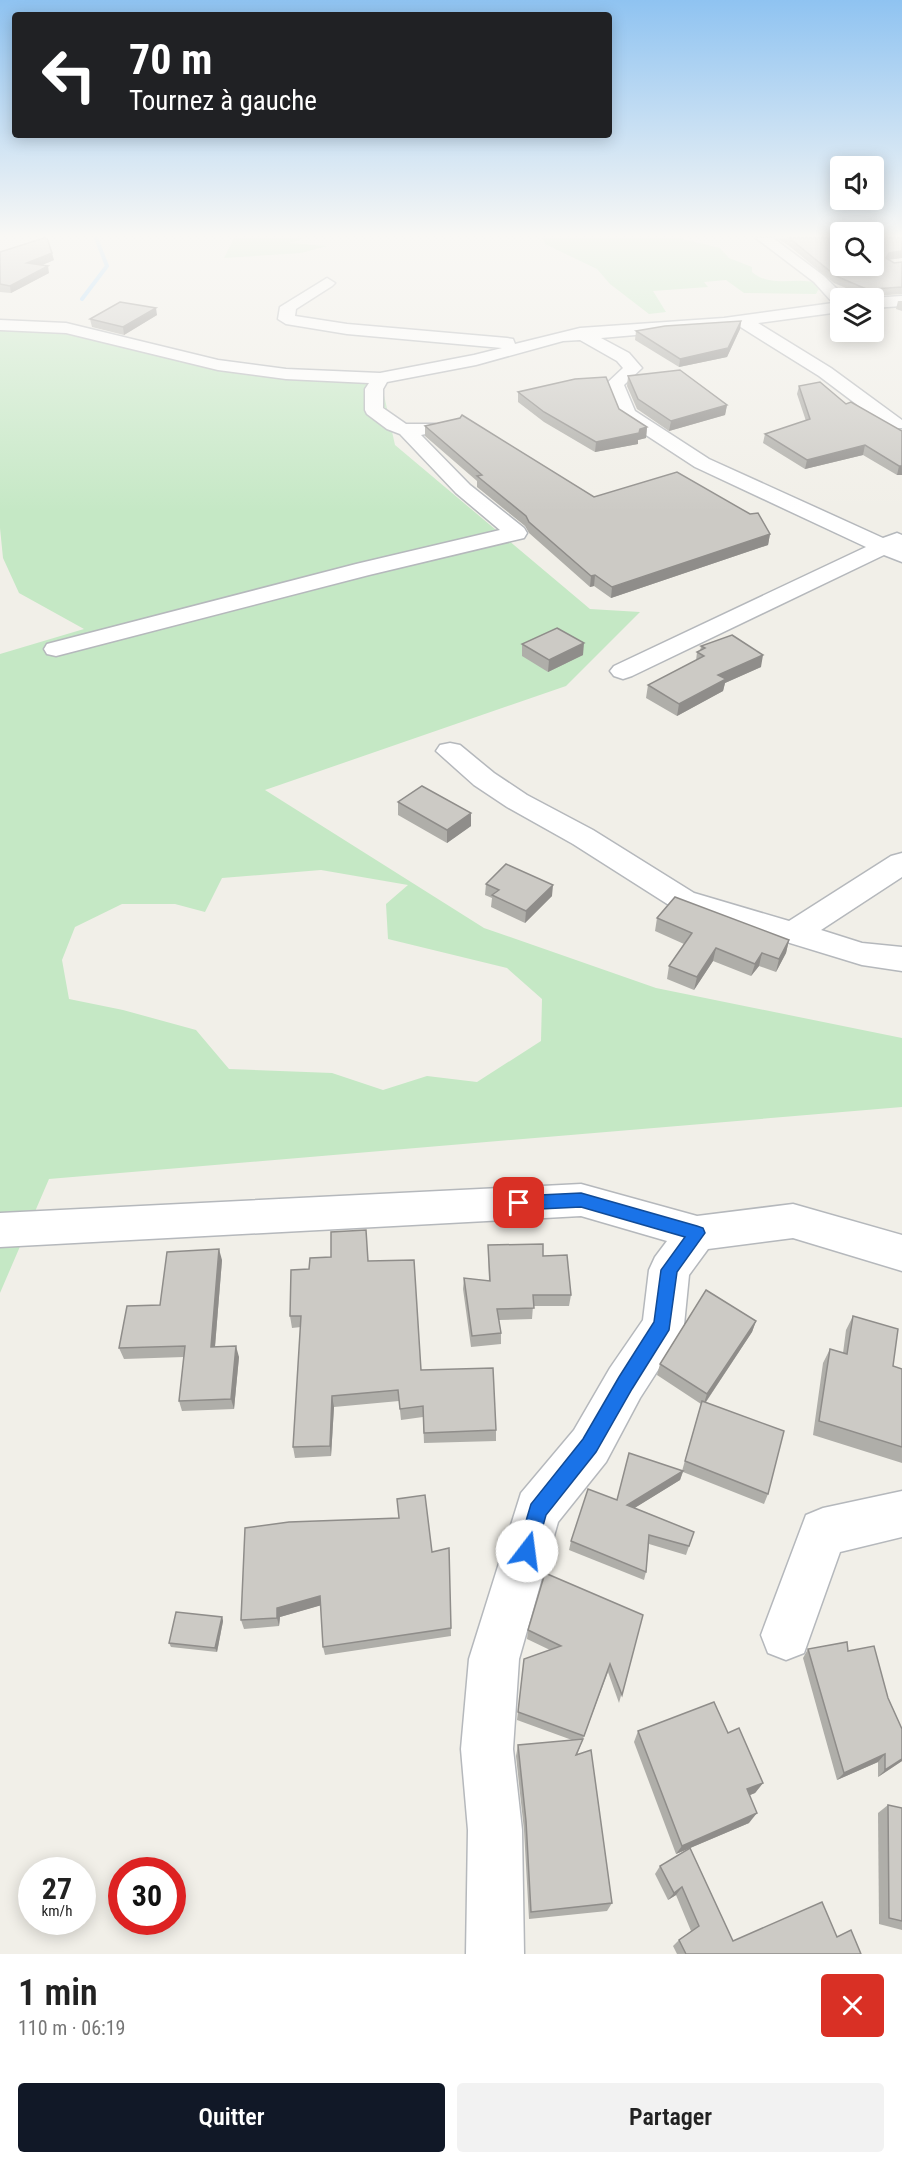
<!DOCTYPE html>
<html lang="fr">
<meta charset="utf-8">
<style>
body{margin:0;font-family:"Roboto Condensed",sans-serif;background:#f2f2f2;color:#222;height:100vh;display:flex;flex-direction:column;font-size:22px;white-space:nowrap}
*{box-sizing:border-box;margin:0}
p{font-size:20px;color:#767676}
.icon{flex:none;width:33px;height:33px;fill:none;stroke:currentColor;stroke-width:2;stroke-linecap:round;stroke-linejoin:round}
.map{position:relative;height:1954px;overflow:hidden}
.details{display:flex;flex-direction:column;background:#fff;flex:1}
.details>*{flex:none}
.hud{position:absolute;left:12px;top:12px;width:600px;height:126px;border-radius:6px;box-shadow:0 3px 15px #0003;background:#202124;color:#fff;overflow:hidden}
.buttons{position:absolute;left:830px;top:156px;display:grid;gap:12px}
.buttons a{display:grid;place-items:center;width:54px;height:54px;border-radius:6px;background:#fff;box-shadow:0 3px 15px #0003;font-size:30px}
.speed{position:absolute;left:18px;top:1857px;display:flex;gap:12px;font-size:30px;font-weight:700;text-align:center}
.speed>*{display:grid;place-content:center;width:78px;height:78px;border-radius:50%;background:#fff;box-shadow:0 3px 15px #0003;line-height:1}
.speed small{font-size:15px;font-weight:400}
.speed .limit{border:9px solid #d22;background:#fff;color:#111}
.pin{position:absolute;display:grid;place-items:center;width:51px;height:51px;color:#fff;margin:-26px;border-radius:12px;box-shadow:0 3px 9px #0006}
.me{position:absolute;width:66px;margin:-33px;rotate:15deg;stroke-linejoin:round;filter:drop-shadow(0 0 4px #0008)}
.turn{display:flex;align-items:center;gap:21px;height:126px;padding:0 18px;font-size:27px}
.turn .icon{width:78px;height:78px;stroke-width:2.5}
.turn b{display:block;font-size:42px;line-height:51px}
.round{display:grid;place-items:center;flex:none;width:63px;height:63px;border-radius:6px;background:#f2f2f2}
.summary{display:flex;align-items:center;justify-content:space-between;height:102px;padding:0 18px}
h1{font-size:36px;font-weight:600;line-height:45px}
.primary-button{display:flex;gap:12px;margin-top:auto;padding:12px 18px}
.primary-button a{flex:1;height:69px;border-radius:6px;background:#111827;color:#fff;font-size:24px;font-weight:600;line-height:69px;text-align:center}
.primary-button a+a{background:#f2f2f2;color:#222}
.map>svg:first-child{display:block}
.green{fill:#c5e8c5;fill-rule:evenodd}
.lines{fill:none;stroke-linecap:round;stroke-linejoin:round}
.stream{stroke:#aadaff;stroke-width:4}
.minor-casing{stroke:#b5b8bc;stroke-width:3}
.minor{fill:#fff;fill-rule:evenodd}
.wall{fill:#afaea9}
.shaded-wall{fill:#8f8d8a}
.building{fill:#cccac5;stroke:#8f8d8a;stroke-width:1.5}
.route{fill:#1a73e8;stroke:#114b97;stroke-width:1.5}
</style>
<div class="map">
<svg width="902" height="1954" viewBox="0 0 902 1954">
<rect width="100%" height="100%" fill="#f1efe8"/>
<g class="green">
<polygon points="234,238 304,238 290,243 327,246 301,253 224,258"/>
<path d="M542,238H679L720,248L729,258L752,267V272C773,290 799,274 821,285L816,294L744,293L726,280L704,282L708,287L653,291L666,312L649,314L610,284L597,269L545,244Z"/>
<path d="M0,323L76,333L90,340L160,350L218,364L380,377L395,445L590,609L640,612L566,686L265,790L484,928L656,988L902,1038V1107L49,1179L0,1293V654L84,629L19,593L3,558L0,528ZM321,870L408,885L386,904L388,939L507,968L542,999L541,1041L477,1082L427,1076L383,1090L332,1073L229,1069L196,1030L123,1010L69,999L62,960L75,927L122,904H175L205,912L222,878Z"/>
</g>
<g class="lines">
<polyline class="stream" points="82,299 107,266 96,238"/>
<defs>
<g id="minor">
<polygon points="756,238 773,238 824,276 846,298 840,298 840,312 758,323 831,368 902,420 902,428 888,428 819,376 739,326 601,338 629,353 642,368 624,385 635,411 709,459 883,538 897,533 902,535 902,562 884,555 632,676 623,679 614,676 610,671 614,666 866,547 695,467 620,418 606,384 623,368 617,361 580,340 563,341 476,365 387,382 383,389 383,408 406,424 435,424 437,428 435,432 421,435 470,485 524,528 527,533 524,538 369,575 56,656 47,654 44,649 47,644 356,564 500,530 456,493 400,434 387,429 367,414 365,410 365,389 369,383 286,379 218,370 66,333 0,330 0,320 66,323 218,360 286,369 380,373 474,355 502,348 347,334 286,324 278,319 280,307 327,278 335,283 332,286 296,309 295,316 347,324 507,338 513,339 515,344 580,328 724,318 833,303 814,282"/>
<polygon points="902,296 902,306 873,308 872,298"/>
<polygon points="450,743 460,745 494,773 527,795 593,830 694,893 789,921 891,856 902,853 902,877 821,930 862,943 902,947 902,971 862,965 672,907 573,844 507,807 474,785 436,751 440,745"/>
<polygon points="581,1184 697,1216 793,1204 902,1235 902,1271 793,1238 708,1249 689,1275 684,1325 678,1339 640,1398 606,1462 558,1522 519,1659 513,1749 522,1830 524,1954 466,1954 468,1830 461,1749 469,1659 521,1493 574,1430 610,1368 643,1320 649,1270 655,1257 667,1241 581,1216 0,1247 0,1213"/>
<polygon points="902,1491 902,1537 840,1552 804,1653 786,1660 768,1653 761,1635 806,1515 823,1508"/>
</g>
</defs>
<use href="#minor" class="minor-casing"/>
<use href="#minor" class="minor"/>
</g>
<g class="wall">
<polygon points="776,238 902,238 902,258 889,259 894,263 902,262 902,294 872,296 870,298 834,283 788,245"/>
<polygon points="0,252 54,260 42,265 49,273 11,293 0,292"/>
<polygon points="898,301 902,301 902,311 896,309"/>
<polygon points="157,315 124,335 92,327 90,319"/>
<polygon points="741,321 740,329 727,357 679,367 635,340 636,331"/>
<polygon points="628,376 727,405 725,415 669,431 637,409 627,386"/>
<polygon points="799,386 846,404 902,431 902,475 897,475 863,455 805,469 763,443 765,434 806,421 797,394"/>
<polygon points="518,392 619,409 647,427 646,438 638,440 638,444 595,452 544,422 518,402"/>
<polygon points="460,418 594,497 770,534 768,545 611,598 594,586 590,587 529,533 525,526 477,487 477,481 425,436 425,426"/>
<polygon points="522,644 583,655 548,672 522,656"/>
<polygon points="701,646 761,667 725,683 723,691 677,716 646,698 648,685 696,661 697,652 700,651"/>
<polygon points="398,802 471,826 447,843 398,815"/>
<polygon points="486,884 552,896 525,923 491,907 492,898 485,895"/>
<polygon points="657,918 789,940 786,953 776,972 759,966 751,976 713,961 694,990 667,979 669,966 684,944 655,931"/>
<polygon points="488,1245 543,1256 571,1295 569,1306 533,1306 532,1319 499,1320 501,1333 501,1344 471,1347 463,1289 464,1278 489,1281"/>
<polygon points="222,1260 215,1347 239,1357 234,1409 182,1411 179,1401 184,1357 124,1359 119,1348 160,1305"/>
<polygon points="368,1261 421,1370 496,1430 496,1441 424,1443 423,1417 401,1420 399,1401 334,1407 331,1456 295,1458 293,1447 301,1327 292,1328 290,1316 309,1269"/>
<polygon points="853,1316 893,1366 902,1369 902,1463 813,1435 823,1363 830,1349 843,1353 846,1330"/>
<polygon points="756,1321 752,1332 706,1402 768,1494 764,1504 683,1472 680,1480 634,1508 694,1532 686,1555 649,1544 646,1572 644,1580 569,1550 571,1541 682,1471 701,1404 657,1375 660,1364"/>
<polygon points="449,1548 451,1636 325,1655 323,1647 321,1605 280,1617 279,1626 244,1629 241,1620 432,1552"/>
<polygon points="643,1615 619,1703 608,1672 577,1755 612,1903 607,1911 529,1919 524,1830 516,1756 518,1745 572,1740 517,1720 524,1659 550,1650 527,1639 528,1630"/>
<polygon points="222,1617 223,1621 217,1652 171,1647 169,1643"/>
<polygon points="808,1649 848,1651 888,1698 902,1729 902,1761 878,1777 878,1762 837,1780 803,1658"/>
<polygon points="638,1731 728,1733 763,1783 755,1793 750,1795 749,1823 676,1854 634,1742"/>
<polygon points="888,1805 902,1808 902,1930 879,1924 878,1813"/>
<polygon points="690,1848 733,1941 837,1937 861,1954 677,1954 673,1946 679,1940 691,1931 676,1895 668,1900 655,1874 660,1866"/>
</g>
<g class="shaded-wall">
<polygon points="902,251 902,258 887,260 886,258 889,253"/>
<polygon points="52,253 54,260 28,271 27,263"/>
<polygon points="48,266 49,273 11,293 10,286"/>
<polygon points="156,308 157,315 124,335 123,327"/>
<polygon points="741,321 740,329 727,357 679,367 680,359"/>
<polygon points="727,405 725,415 669,431 671,421"/>
<polygon points="647,427 646,438 638,440 638,444 595,452 596,442"/>
<polygon points="865,445 863,455 805,469 807,460"/>
<polygon points="899,466 902,466 902,475 897,475"/>
<polygon points="770,534 768,545 611,598 612,587"/>
<polygon points="595,575 594,586 590,587 591,576"/>
<polygon points="584,643 583,655 548,672 549,660"/>
<polygon points="763,655 761,667 725,683 723,691 677,716 679,704 718,675"/>
<polygon points="471,813 471,826 447,843 447,830"/>
<polygon points="553,885 552,896 525,923 526,911"/>
<polygon points="789,940 786,953 776,972 779,959"/>
<polygon points="716,948 713,961 694,990 697,977"/>
<polygon points="762,953 759,966 751,976 755,964"/>
<polygon points="219,1249 222,1260 214,1358 211,1347"/>
<polygon points="756,1321 752,1332 703,1406 707,1394"/>
<polygon points="236,1346 239,1357 234,1409 231,1399"/>
<polygon points="332,1396 334,1407 331,1456 330,1446"/>
<polygon points="683,1471 680,1480 625,1514 627,1505"/>
<polygon points="320,1596 322,1605 280,1617 279,1626 277,1618 277,1608"/>
<polygon points="222,1617 223,1621 217,1652 215,1648"/>
<polygon points="885,1754 878,1762 837,1780 844,1773"/>
<polygon points="902,1759 902,1761 878,1777 885,1770"/>
<polygon points="763,1783 755,1793 740,1799 747,1789"/>
<polygon points="757,1813 749,1823 676,1854 682,1846"/>
<polygon points="682,1887 676,1895 668,1900 674,1893"/>
</g>
<g class="building">
<polygon points="44,238 47,238 52,253 27,263 48,266 10,286 0,284 0,252"/>
<polygon points="789,238 840,238 840,266 873,266 873,238 902,238 902,251 889,253 886,258 894,263 902,262 902,287 873,289 871,291 836,276"/>
<polygon points="120,302 156,308 123,327 90,319"/>
<polygon points="741,321 728,348 680,359 636,331 665,326"/>
<polygon points="680,370 727,405 671,421 638,399 628,376"/>
<polygon points="606,377 619,409 647,427 640,429 639,433 596,442 544,412 518,392 575,379"/>
<polygon points="820,382 846,404 851,402 902,431 902,466 899,466 865,445 807,460 765,434 810,419 799,386"/>
<polygon points="462,415 594,497 677,472 750,514 758,513 770,534 612,587 595,575 591,576 529,522 526,516 477,476 482,475 425,426 460,418"/>
<polygon points="557,628 584,643 549,660 522,644"/>
<polygon points="732,635 763,655 718,675 726,679 679,704 648,685 704,656 697,652 705,648 701,646"/>
<polygon points="422,786 471,813 447,830 398,802"/>
<polygon points="506,864 553,885 526,911 492,895 499,890 486,884"/>
<polygon points="675,897 789,940 779,959 762,953 755,964 716,948 697,977 669,966 692,933 657,918"/>
<polygon points="366,1230 368,1261 414,1260 421,1370 493,1368 496,1430 424,1433 423,1406 400,1409 398,1390 332,1396 330,1446 293,1447 301,1316 290,1316 291,1270 309,1269 310,1258 331,1257 331,1232"/>
<polygon points="543,1244 543,1256 567,1255 571,1295 533,1295 534,1308 497,1309 501,1333 472,1336 464,1278 490,1281 488,1245"/>
<polygon points="219,1249 211,1347 236,1346 231,1399 179,1401 185,1346 119,1348 127,1306 160,1305 167,1252"/>
<polygon points="706,1290 756,1321 707,1394 660,1364"/>
<polygon points="853,1316 898,1329 893,1366 902,1369 902,1447 819,1421 830,1349 847,1354"/>
<polygon points="702,1401 784,1431 768,1494 685,1461"/>
<polygon points="629,1453 683,1471 627,1505 694,1532 689,1546 649,1535 646,1572 571,1541 588,1489 617,1500"/>
<polygon points="425,1495 432,1552 449,1548 451,1628 323,1647 320,1596 277,1608 277,1618 241,1620 245,1528 289,1522 399,1518 397,1499"/>
<polygon points="545,1573 643,1615 622,1695 610,1664 584,1736 518,1712 524,1659 561,1646 528,1630"/>
<polygon points="176,1612 222,1617 215,1648 169,1643"/>
<polygon points="847,1642 848,1651 874,1646 888,1698 902,1729 902,1759 885,1770 885,1754 844,1773 808,1649"/>
<polygon points="714,1702 728,1733 739,1728 763,1783 747,1789 757,1813 682,1846 638,1731"/>
<polygon points="583,1739 576,1755 591,1750 612,1903 531,1912 526,1821 518,1745"/>
<polygon points="888,1805 902,1808 902,1921 889,1918"/>
<polygon points="690,1848 733,1941 822,1902 837,1937 851,1930 861,1954 686,1954 679,1940 699,1926 682,1887 674,1893 660,1866"/>
</g>
<linearGradient id="sky" x2="0" y2="1"><stop stop-color="#8fc3f1"/><stop offset="0.46" stop-color="#f9f8f5"/><stop offset="1" stop-color="#f9f8f5" stop-opacity="0"/></linearGradient>
<rect width="902" height="512" fill="url(#sky)"/>
<polygon class="route" points="581,1193 697,1226 703,1228 705,1233 677,1272 669,1330 632,1389 596,1452 546,1515 534,1558 527,1560 520,1558 517,1551 531,1504 583,1439 619,1377 654,1322 661,1270 685,1237 581,1207 519,1210 513,1208 511,1203 513,1198 519,1196"/>
</svg>
<div class="buttons">
<a><svg class="icon" aria-label="sound" viewBox="0 0 24 24"><path d="M4 9h4l5-4v14l-5-4H4zM17 9q2 3 0 6"/></svg></a>
<a><svg class="icon" aria-label="search" viewBox="0 0 24 24"><circle cx="10" cy="10" r="6"/><path d="M15 15l6 6"/></svg></a>
<a><svg class="icon" aria-label="layers" viewBox="0 0 24 24"><path d="M12 4l9 5-9 5-9-5zM3 14l9 5 9-5"/></svg></a>
</div>
<div class="speed"><div>27<small>km/h</small></div><div class="limit">30</div></div>
<div class="pin" style="left:519px;top:1203px;background:#d93025"><svg class="icon" aria-label="arrive" viewBox="0 0 24 24"><path d="M6 21V4h12l-3 4 3 4H6"/></svg></div>
<svg class="me" style="left:527px;top:1551px" viewBox="-20 -20 40 40"><circle r="19" fill="#fff"/><path d="M0-13L10 11 0 6-10 11z" fill="#1a73e8"/></svg>
<div class="hud">
<div class="turn"><svg class="icon" aria-label="left" viewBox="0 0 24 24"><path d="M17 20v-9H6M10 6l-5 5 5 5"/></svg><div><b>70 m</b>Tournez à gauche</div></div>
</div>
</div>
<section class="details">
<div class="summary"><div><h1>1 min</h1><p>110 m · 06:19</p></div><a class="round" style="background:#d93025;color:#fff"><svg class="icon" aria-label="close" viewBox="0 0 24 24"><path d="M6 6l12 12M18 6L6 18"/></svg></a></div>
<div class="primary-button"><a>Quitter</a><a>Partager</a></div>
</section>
